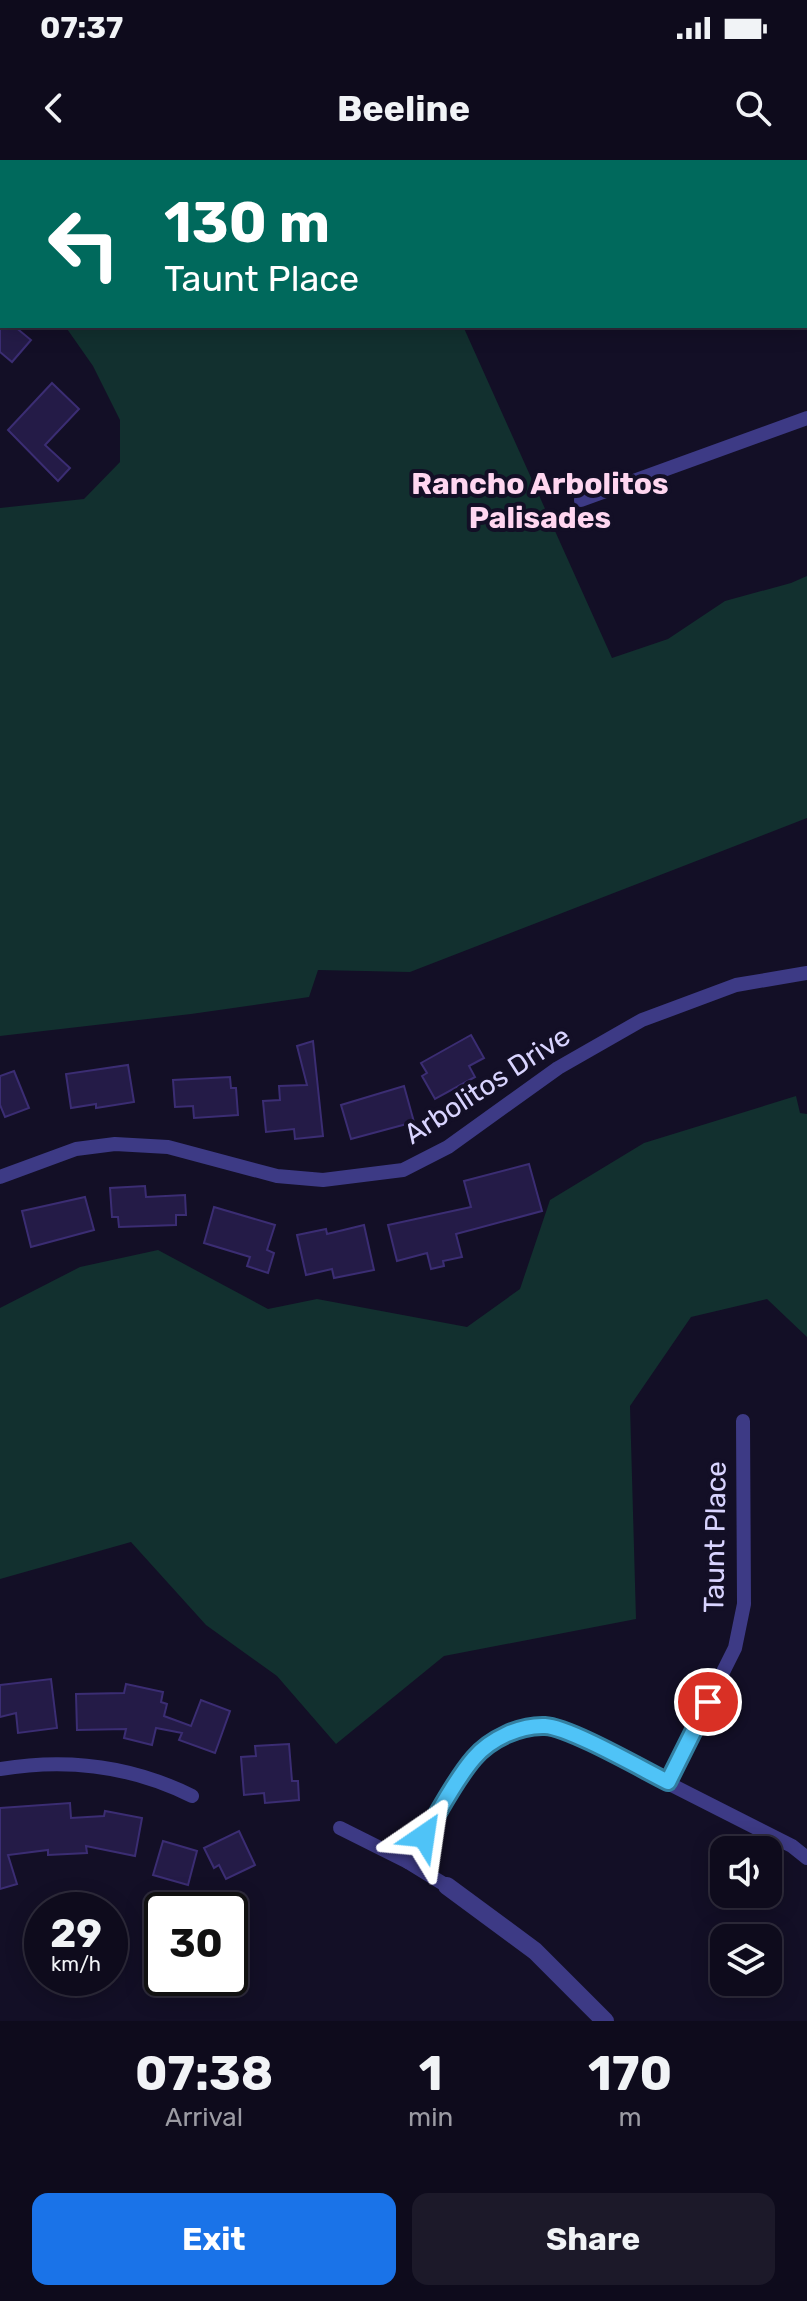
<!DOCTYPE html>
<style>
body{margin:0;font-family:Rubik,sans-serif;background:#1c1929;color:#f1f3f6;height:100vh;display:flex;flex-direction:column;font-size:30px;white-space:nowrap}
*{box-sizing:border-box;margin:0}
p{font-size:26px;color:#9b9ba3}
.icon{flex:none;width:44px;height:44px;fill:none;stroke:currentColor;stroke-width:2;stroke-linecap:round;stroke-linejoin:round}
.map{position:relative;height:1861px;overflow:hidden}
.details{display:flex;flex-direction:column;background:#0e0b1c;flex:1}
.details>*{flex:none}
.top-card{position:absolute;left:0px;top:0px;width:808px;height:168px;box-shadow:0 4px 20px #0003,0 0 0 2px #2e2b3b;background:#00695c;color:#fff;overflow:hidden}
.tools{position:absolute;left:710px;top:1676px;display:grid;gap:16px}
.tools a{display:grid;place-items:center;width:72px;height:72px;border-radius:16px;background:#0e0b1c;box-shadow:0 4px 20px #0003,0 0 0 2px #2e2b3b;font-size:40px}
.speed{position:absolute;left:24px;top:1732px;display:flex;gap:16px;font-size:40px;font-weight:700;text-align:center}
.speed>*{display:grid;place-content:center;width:104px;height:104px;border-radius:50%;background:#0e0b1c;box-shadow:0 4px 20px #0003,0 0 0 2px #2e2b3b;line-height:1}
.speed small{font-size:20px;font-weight:400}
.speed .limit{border:4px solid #111;border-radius:12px;background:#fff;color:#111}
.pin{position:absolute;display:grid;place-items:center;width:68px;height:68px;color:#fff;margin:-34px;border:4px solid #fff;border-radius:50%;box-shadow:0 2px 8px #0007}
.me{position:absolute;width:88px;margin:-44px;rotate:32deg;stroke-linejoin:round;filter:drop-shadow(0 0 6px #0008)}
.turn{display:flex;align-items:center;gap:28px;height:168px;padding:0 32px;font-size:36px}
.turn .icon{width:104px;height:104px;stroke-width:2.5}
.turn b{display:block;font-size:56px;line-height:68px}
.eta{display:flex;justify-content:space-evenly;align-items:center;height:136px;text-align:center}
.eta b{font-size:48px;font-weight:700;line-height:56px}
.cta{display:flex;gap:16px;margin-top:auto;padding:16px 32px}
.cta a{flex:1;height:92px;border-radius:16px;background:#1a73e8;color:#fff;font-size:32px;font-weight:700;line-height:92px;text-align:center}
.cta a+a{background:#1c1929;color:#f1f3f6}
.status{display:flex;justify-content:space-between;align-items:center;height:56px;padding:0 40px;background:#0e0b1c;direction:ltr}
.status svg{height:22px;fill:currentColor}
header{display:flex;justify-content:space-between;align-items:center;height:104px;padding:0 32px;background:#0e0b1c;font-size:36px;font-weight:700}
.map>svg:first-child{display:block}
.green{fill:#12302f}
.building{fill:#241b47;stroke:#3b2d73;stroke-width:2}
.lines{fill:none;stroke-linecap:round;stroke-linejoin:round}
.minor{stroke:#3d3a85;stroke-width:14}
.tertiary{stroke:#3d3a85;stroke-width:18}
.route-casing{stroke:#337fa1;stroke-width:20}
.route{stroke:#4fc3f7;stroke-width:14}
.labels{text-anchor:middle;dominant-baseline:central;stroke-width:8;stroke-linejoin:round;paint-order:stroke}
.street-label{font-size:28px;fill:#d9d4ff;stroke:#130f26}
.neighbourhood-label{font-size:30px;font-weight:bold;fill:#ffd6f0;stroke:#130f26}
</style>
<div class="status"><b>07:37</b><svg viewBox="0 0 49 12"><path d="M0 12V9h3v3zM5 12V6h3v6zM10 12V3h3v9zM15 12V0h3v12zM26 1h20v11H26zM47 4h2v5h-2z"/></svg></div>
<header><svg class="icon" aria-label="back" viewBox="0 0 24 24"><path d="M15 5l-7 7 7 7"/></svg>Beeline<svg class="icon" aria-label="search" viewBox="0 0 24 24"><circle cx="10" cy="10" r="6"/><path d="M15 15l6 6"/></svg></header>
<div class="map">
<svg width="807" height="1861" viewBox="0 0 807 1861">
<rect width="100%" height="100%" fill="#130f26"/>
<g class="green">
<polygon points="0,0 807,0 807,81 806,2 2,2 2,117"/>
<polygon points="65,166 463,166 612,498 668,479 725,441 791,423 807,416 807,658 410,812 318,810 309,837 191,854 0,876 0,348 84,339 120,302 120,260 93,206"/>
<polygon points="796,936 800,953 807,954 807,1177 767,1139 691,1157 630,1246 636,1459 444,1496 336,1584 277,1516 206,1465 131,1382 0,1419 0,1148 80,1107 158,1090 268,1149 317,1139 467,1167 520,1129 550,1040 644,983"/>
</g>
<g class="building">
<polygon points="0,166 14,166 31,180 12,202 0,192"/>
<polygon points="52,223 79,249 45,285 70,308 58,321 8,270"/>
<polygon points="471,875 484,898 469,906 475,917 435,939 422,916 427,913 421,903"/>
<polygon points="313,881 323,976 295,979 294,969 266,972 263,941 280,940 279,926 307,925 297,886"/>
<polygon points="128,905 134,942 96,948 96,944 71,948 66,914"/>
<polygon points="14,911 29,948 5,957 0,945 0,916"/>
<polygon points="230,917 231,928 236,928 238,955 194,958 193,946 175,947 173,920"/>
<polygon points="404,926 414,962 351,979 341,945"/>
<polygon points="529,1004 542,1051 456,1074 462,1097 443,1101 444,1106 431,1109 427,1093 397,1101 388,1065 471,1047 464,1021"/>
<polygon points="145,1026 146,1037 185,1035 186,1055 176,1055 176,1065 119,1067 118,1057 112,1057 110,1028"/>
<polygon points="85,1037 94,1070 31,1087 22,1051"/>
<polygon points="214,1047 275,1065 267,1090 274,1093 268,1113 247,1106 250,1097 204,1083"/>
<polygon points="364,1065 374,1110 334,1118 332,1109 306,1115 297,1075 326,1069 327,1074"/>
<polygon points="51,1519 57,1568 18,1573 16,1553 0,1557 0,1525"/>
<polygon points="126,1524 163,1532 161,1542 167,1544 164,1556 191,1566 201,1540 230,1551 215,1593 179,1580 182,1573 156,1568 152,1585 124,1578 126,1569 77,1570 76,1534 124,1533"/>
<polygon points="289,1584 292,1621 298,1621 299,1640 265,1643 264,1633 244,1635 241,1597 256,1596 255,1586"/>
<polygon points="70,1643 71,1658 104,1656 105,1651 142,1658 135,1696 86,1686 87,1693 48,1695 48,1690 8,1695 17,1724 0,1729 0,1648"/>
<polygon points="239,1671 255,1705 226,1719 219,1705 214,1708 204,1688"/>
<polygon points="163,1681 197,1691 188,1725 153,1715"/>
</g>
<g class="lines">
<g class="minor">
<polyline points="581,340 807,258"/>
<polyline points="0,1017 76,989 115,984 168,987 277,1016 323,1020 403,1010 448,987 558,908 642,860 736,825 807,813"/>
<path d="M0,1609C66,1598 132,1606 192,1636"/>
<polyline points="668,1622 735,1488 744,1444 743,1261"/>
<polyline points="340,1668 408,1702 447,1726"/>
<polyline points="408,1702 473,1599 489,1583 521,1568 546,1566 565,1571 792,1686 807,1698"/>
</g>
<polyline class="tertiary" points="447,1726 535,1791 605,1861"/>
</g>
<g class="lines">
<defs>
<path id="route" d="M424,1676C440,1651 454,1621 474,1598C490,1579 520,1565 545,1566C569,1567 642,1609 668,1622L708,1542"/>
</defs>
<use href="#route" class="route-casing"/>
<use href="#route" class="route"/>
</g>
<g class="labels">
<g class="street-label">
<text transform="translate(487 925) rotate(-33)">Arbolitos Drive</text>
<text transform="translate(715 1377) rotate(-89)">Taunt Place</text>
</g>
<g class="neighbourhood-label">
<text x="540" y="324">Rancho Arbolitos<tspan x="540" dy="34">Palisades</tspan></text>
</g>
</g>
</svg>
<div class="tools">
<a><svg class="icon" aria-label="sound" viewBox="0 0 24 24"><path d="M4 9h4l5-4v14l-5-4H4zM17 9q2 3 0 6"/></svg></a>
<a><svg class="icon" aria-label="layers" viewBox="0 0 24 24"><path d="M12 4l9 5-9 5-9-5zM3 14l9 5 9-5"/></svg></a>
</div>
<div class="speed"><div>29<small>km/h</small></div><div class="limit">30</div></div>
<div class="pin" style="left:708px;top:1542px;background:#d93025"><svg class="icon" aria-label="arrive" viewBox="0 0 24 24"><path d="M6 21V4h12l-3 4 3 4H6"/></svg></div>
<svg class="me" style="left:424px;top:1676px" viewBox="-20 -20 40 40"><path d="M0-17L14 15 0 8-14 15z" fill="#4fc3f7" stroke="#fff" stroke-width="4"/></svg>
<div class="top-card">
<div class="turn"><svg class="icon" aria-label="left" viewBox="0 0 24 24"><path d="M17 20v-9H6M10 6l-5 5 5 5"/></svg><div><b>130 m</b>Taunt Place</div></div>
</div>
</div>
<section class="details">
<div class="eta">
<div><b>07:38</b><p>Arrival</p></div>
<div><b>1</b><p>min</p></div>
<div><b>170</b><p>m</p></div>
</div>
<div class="cta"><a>Exit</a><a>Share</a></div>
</section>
